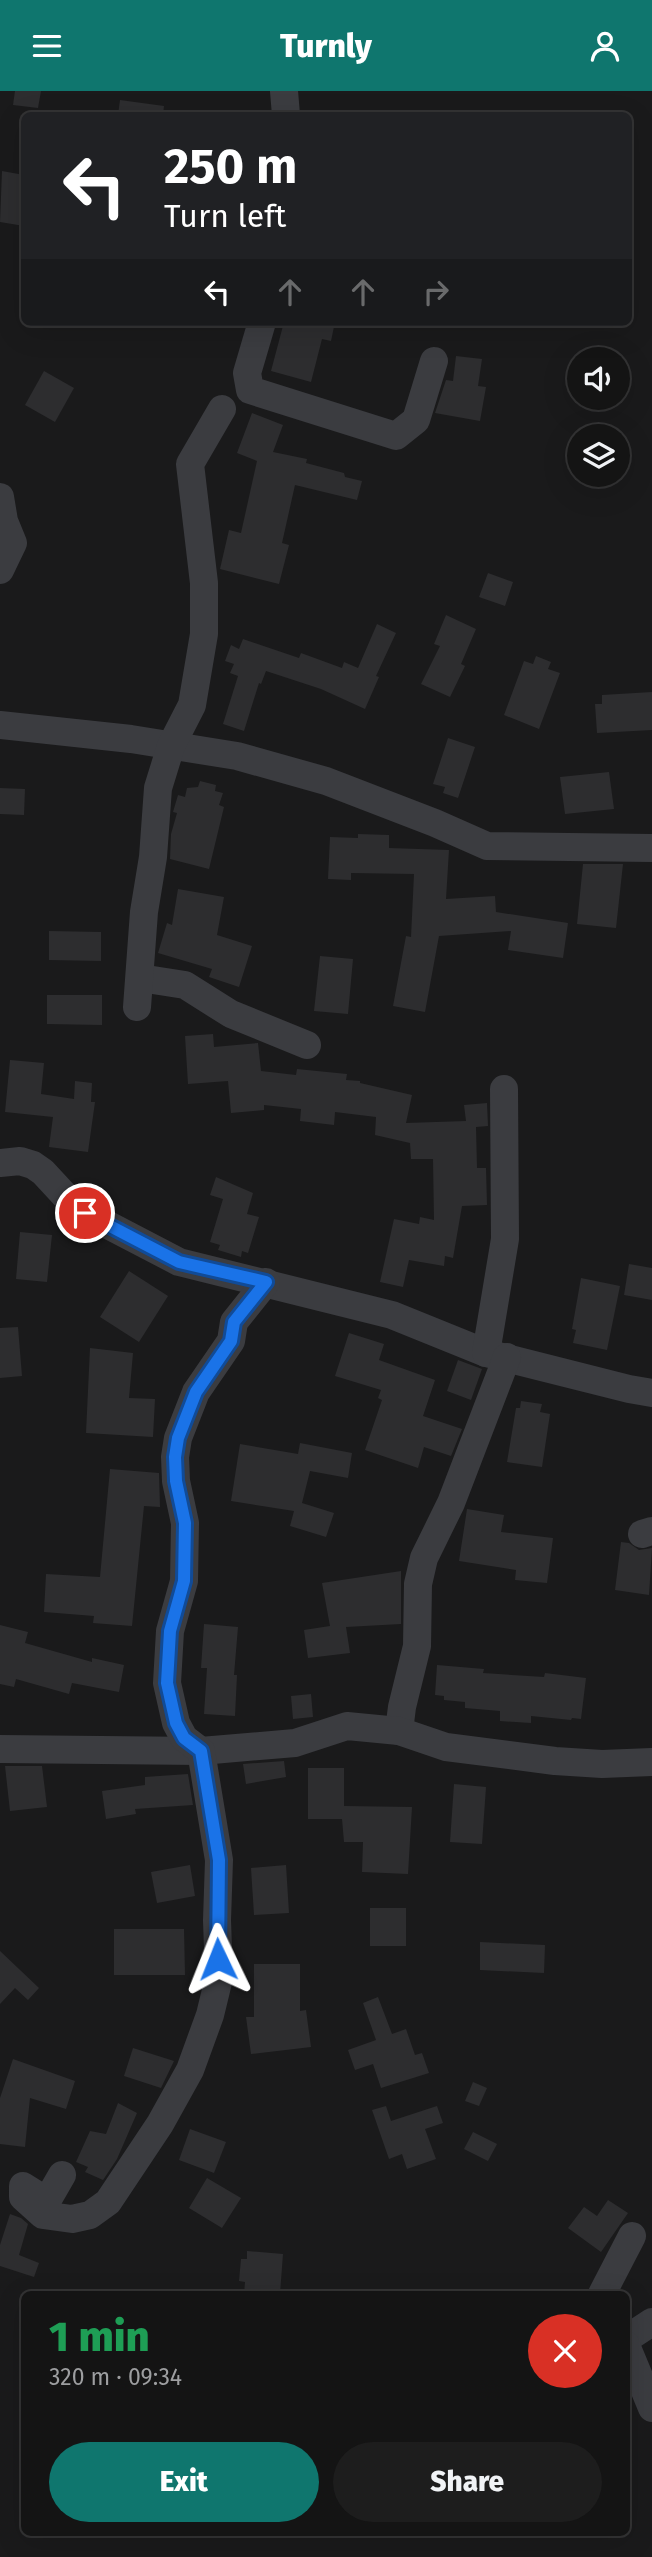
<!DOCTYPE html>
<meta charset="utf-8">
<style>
body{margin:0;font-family:"Fira Sans",sans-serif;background:#1d1d1d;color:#f1f3f6;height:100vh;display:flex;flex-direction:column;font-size:26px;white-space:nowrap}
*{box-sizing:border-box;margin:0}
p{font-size:23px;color:#9d9ea0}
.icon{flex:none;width:38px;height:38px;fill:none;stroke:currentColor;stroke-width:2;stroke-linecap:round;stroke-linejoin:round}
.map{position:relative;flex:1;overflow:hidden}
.panel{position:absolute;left:21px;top:2200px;width:609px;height:245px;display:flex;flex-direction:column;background:#141414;border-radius:10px;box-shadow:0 7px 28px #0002,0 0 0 2px #333334}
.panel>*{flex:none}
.guide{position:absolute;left:21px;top:21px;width:611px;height:214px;border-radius:10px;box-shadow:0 7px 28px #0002,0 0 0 2px #333334;background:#202124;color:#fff;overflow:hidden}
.fabs{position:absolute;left:567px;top:256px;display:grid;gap:14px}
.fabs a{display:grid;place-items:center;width:63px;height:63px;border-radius:50%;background:#141414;box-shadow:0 7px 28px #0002,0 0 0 2px #333334;font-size:35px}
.pin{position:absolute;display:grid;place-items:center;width:60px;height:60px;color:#fff;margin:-30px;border:4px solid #fff;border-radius:50%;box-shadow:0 2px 7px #0007}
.me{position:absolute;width:77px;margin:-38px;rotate:358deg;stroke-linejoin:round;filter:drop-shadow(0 0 5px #0008)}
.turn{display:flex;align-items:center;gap:24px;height:147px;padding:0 28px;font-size:32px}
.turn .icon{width:91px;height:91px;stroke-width:2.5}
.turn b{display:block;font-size:49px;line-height:60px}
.lanes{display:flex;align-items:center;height:66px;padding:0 28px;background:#0003;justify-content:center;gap:35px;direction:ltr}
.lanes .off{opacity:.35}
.round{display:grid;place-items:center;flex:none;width:74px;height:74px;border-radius:37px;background:#1d1d1d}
.overview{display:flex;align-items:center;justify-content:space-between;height:119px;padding:0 28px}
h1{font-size:42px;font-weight:800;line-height:52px;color:#1e9e55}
.action{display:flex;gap:14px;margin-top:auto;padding:14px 28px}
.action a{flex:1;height:80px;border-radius:42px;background:#0f766e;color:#fff;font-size:28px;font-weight:800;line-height:80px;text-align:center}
.action a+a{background:#1d1d1d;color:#f1f3f6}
header{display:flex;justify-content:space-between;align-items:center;height:91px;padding:0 28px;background:#0f766e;color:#fff;font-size:32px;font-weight:800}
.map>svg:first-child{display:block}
.building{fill:#2d2d2f}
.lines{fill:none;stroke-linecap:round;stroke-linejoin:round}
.minor{stroke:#3b3c40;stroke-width:28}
.route-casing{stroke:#114b97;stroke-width:18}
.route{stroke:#1a73e8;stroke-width:12}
</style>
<header><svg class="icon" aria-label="menu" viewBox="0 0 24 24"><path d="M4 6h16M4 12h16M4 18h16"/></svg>Turnly<svg class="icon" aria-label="person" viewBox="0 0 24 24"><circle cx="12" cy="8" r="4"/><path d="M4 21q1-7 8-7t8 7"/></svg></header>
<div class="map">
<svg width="652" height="2466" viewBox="0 0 652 2466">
<rect width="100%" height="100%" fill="#1a1a1b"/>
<g class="building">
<polygon points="15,0 41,0 38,17 13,14"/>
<polygon points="120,9 164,15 163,24 118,24"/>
<polygon points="2,80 24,84 24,135 0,131"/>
<polygon points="284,231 335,231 331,250 322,248 311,291 271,280"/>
<polygon points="456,265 482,268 478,295 486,296 480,330 435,322 446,289 453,290"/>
<polygon points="44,280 74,297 55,331 25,314"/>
<polygon points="252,322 283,334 273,361 307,368 306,372 344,382 345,386 362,390 357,409 295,394 282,452 289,454 279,493 220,478 229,439 241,442 257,370 237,362"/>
<polygon points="488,482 513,491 505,515 479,506"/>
<polygon points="446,524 476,538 461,573 465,575 450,606 421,593 440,555 434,553"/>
<polygon points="377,533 396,542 376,585 379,586 365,618 321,598 266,580 261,593 259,592 244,640 223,633 238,585 230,582 234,573 225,570 231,554 239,558 243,548 299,567 301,562 342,577 344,571 358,577"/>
<polygon points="536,565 551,571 548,578 560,582 539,638 504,624 524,570 533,573"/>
<polygon points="652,601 652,639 597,642 595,613 602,613 602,604"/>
<polygon points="448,647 475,656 458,707 443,702 445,696 433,693"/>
<polygon points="609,681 614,718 565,723 560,686"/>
<polygon points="200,690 216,694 215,700 223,702 219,714 224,716 209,778 170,768 171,743 177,722 173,721 178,704 185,706 187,697 198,696"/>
<polygon points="0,697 25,698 24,724 0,723"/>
<polygon points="358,743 389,744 389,757 449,759 446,808 495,805 496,821 568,832 563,867 508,859 511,840 439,845 425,921 393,915 406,845 411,846 414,783 351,782 351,789 328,788 330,746 358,747"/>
<polygon points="583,773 623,773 616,837 577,833"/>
<polygon points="178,798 224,806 217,844 252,855 239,896 209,886 212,878 158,862 167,832 172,834"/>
<polygon points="49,840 101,841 101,870 49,869"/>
<polygon points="320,865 353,868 348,923 314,920"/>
<polygon points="47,904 102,904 102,934 47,933"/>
<polygon points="213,943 214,956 258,952 261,980 296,984 297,978 347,983 346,989 360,990 360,992 412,1004 406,1032 466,1030 464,1014 487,1012 488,1035 476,1036 477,1077 486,1077 487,1114 462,1115 453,1167 445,1165 444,1175 409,1169 403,1196 380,1191 394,1128 419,1133 420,1126 434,1129 433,1068 411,1068 410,1052 375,1044 376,1026 335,1021 334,1034 300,1030 301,1018 264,1014 264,1019 231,1022 228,990 188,993 185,945"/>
<polygon points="10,969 44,972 41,1003 74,1008 75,990 92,992 91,1011 95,1011 88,1061 49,1056 53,1026 5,1021"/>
<polygon points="216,1086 253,1102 247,1123 259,1126 248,1162 242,1160 241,1166 218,1159 220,1154 210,1151 223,1108 210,1104"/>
<polygon points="20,1141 52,1144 47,1191 16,1188"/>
<polygon points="629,1173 652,1177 652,1209 624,1204"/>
<polygon points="129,1180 168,1205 139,1251 100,1226"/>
<polygon points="581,1187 620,1195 607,1259 573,1252 576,1239 572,1238"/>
<polygon points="18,1236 22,1285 0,1287 0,1237"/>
<polygon points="349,1242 384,1253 379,1269 435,1289 423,1325 462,1338 451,1365 424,1356 418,1377 365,1359 382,1309 378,1307 381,1299 335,1285"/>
<polygon points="90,1257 133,1262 129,1307 155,1308 153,1346 86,1342"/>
<polygon points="458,1269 482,1278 471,1309 447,1300"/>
<polygon points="521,1310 542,1313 540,1321 550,1323 542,1376 507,1371 516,1317 520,1317"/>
<polygon points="300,1352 352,1362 348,1387 310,1380 302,1412 334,1422 326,1446 290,1435 294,1420 231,1410 240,1353 298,1363"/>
<polygon points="110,1378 159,1382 160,1416 144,1415 132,1535 93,1532 94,1525 44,1521 46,1483 100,1486"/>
<polygon points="467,1418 504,1424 501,1441 553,1447 547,1492 515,1489 516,1479 459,1470"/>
<polygon points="621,1451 629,1452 639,1459 652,1457 649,1504 615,1499"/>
<polygon points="401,1480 401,1533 346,1536 350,1562 308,1567 304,1539 330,1535 322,1492"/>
<polygon points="204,1533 238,1536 234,1584 237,1584 235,1625 204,1623 207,1577 201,1577"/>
<polygon points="0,1534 28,1541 25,1552 92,1571 92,1567 124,1574 119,1601 72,1592 69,1603 16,1588 14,1596 0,1593"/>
<polygon points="437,1574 484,1578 483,1582 544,1586 545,1582 586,1587 581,1628 572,1627 571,1629 531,1625 531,1632 500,1630 500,1620 465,1617 465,1611 444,1609 444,1605 435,1604"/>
<polygon points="311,1603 313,1626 293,1628 291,1605"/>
<polygon points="284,1670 286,1686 246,1693 243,1673"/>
<polygon points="5,1675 42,1675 47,1716 10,1720"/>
<polygon points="308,1677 344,1677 344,1715 412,1716 408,1783 362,1781 363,1751 344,1751 342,1728 308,1728"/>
<polygon points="188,1683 193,1714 135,1718 136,1723 106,1728 102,1700 145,1694 145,1686"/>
<polygon points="454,1693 486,1696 482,1753 450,1751"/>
<polygon points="190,1774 195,1805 157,1812 151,1781"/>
<polygon points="286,1774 289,1822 254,1824 251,1777"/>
<rect x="370" y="1817" width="36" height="38"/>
<polygon points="114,1838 184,1838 185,1884 114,1884"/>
<polygon points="480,1851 545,1854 544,1882 480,1879"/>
<polygon points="0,1860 39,1897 28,1909 15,1897 0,1913"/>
<polygon points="254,1873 300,1873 300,1920 306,1919 311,1956 251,1963 246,1926 254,1926"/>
<polygon points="378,1906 392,1943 406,1938 415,1964 422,1962 429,1982 381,1997 373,1973 355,1979 348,1959 376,1949 363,1912"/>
<polygon points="133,1957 174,1970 161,1997 124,1985"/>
<polygon points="13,1968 75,1990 66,2018 30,2007 25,2056 0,2053 0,2007"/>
<polygon points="473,1991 487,1997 479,2015 465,2010"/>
<polygon points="118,2012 137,2022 117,2068 103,2089 85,2081 88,2076 76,2071 90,2040 106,2043"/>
<polygon points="386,2015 391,2030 437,2015 443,2032 425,2038 436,2068 407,2078 402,2063 389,2068 372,2019"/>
<polygon points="190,2038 226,2051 214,2082 179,2069"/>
<polygon points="473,2041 497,2053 488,2070 464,2058"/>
<polygon points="207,2087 241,2107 222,2137 189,2117"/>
<polygon points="608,2109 628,2122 601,2161 568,2137 584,2116 597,2125"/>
<polygon points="10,2123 21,2127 28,2133 19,2164 39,2172 34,2186 0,2175 0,2154"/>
<polygon points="247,2160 283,2163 280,2203 244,2203 245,2191 239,2190 241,2168 247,2168"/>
</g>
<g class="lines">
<g class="minor">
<polyline points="284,0 286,24"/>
<polyline points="262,231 247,282 250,299 396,345 416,329 434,270"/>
<polyline points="0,406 4,430 13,452 0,479"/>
<polyline points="0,634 131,648 237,665 326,690 435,732 487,755 652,757"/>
<polyline points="140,887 185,894 231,923 307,954"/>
<polyline points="137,916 144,821 153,766 158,697 171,655 192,614 204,543 204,492 190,373 222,318"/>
<polyline points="0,1072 20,1070 33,1074 43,1081 68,1108 85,1122 179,1171 392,1224 486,1262 629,1298 652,1302"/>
<polyline points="486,1262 505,1148 504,998"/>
<polyline points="642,1443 652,1440"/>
<polyline points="399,1640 402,1616 417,1555 418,1493 424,1467 451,1412 507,1266"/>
<polyline points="0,1658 201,1660 295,1652 347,1635 399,1640 446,1656 555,1670 602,1673 652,1671"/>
<polyline points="62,2084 47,2110 23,2095 23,2106 43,2124 72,2128 90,2124 108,2111 160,2033 190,1979 210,1924 219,1887 217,1829 219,1769 201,1660 184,1647 176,1632 167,1592 170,1540 184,1490 185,1432 176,1390 175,1366 178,1347 196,1301 231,1250 234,1231 266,1191"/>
<polyline points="602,2203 632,2145"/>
<polyline points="626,2248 652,2231"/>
<polyline points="626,2254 652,2317"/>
</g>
</g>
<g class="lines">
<defs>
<polyline id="route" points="85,1122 179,1171 266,1191 234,1231 231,1250 196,1301 178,1347 175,1366 176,1390 185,1432 184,1490 170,1540 167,1592 176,1632 184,1647 201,1660 219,1769 218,1868"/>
</defs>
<use href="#route" class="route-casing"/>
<use href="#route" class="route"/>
</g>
</svg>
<div class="fabs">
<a><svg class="icon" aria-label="sound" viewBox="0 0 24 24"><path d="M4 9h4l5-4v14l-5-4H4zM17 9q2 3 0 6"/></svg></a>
<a><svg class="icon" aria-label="layers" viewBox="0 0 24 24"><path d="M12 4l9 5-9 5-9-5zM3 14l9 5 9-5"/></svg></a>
</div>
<div class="pin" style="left:85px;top:1122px;background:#d93025"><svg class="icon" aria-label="arrive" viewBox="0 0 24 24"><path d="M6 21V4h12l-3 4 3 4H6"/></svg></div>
<svg class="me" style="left:218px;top:1868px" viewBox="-20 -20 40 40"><path d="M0-17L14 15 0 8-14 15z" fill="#1a73e8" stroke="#fff" stroke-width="4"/></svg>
<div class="guide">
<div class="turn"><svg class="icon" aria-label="left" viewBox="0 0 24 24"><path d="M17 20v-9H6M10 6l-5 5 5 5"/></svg><div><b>250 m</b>Turn left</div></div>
<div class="lanes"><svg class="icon" aria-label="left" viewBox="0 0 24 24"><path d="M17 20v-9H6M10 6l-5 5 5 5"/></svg><svg class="icon off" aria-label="ahead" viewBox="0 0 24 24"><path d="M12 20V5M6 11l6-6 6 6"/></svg><svg class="icon off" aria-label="ahead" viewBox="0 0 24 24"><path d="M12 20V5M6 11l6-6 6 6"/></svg><svg class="icon off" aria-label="right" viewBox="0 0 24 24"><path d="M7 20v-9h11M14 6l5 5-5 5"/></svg></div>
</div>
<section class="panel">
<div class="overview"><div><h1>1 min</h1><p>320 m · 09:34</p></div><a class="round" style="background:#d93025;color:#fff"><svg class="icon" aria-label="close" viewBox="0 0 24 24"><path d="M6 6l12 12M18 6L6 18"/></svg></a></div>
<div class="action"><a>Exit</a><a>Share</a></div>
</section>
</div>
